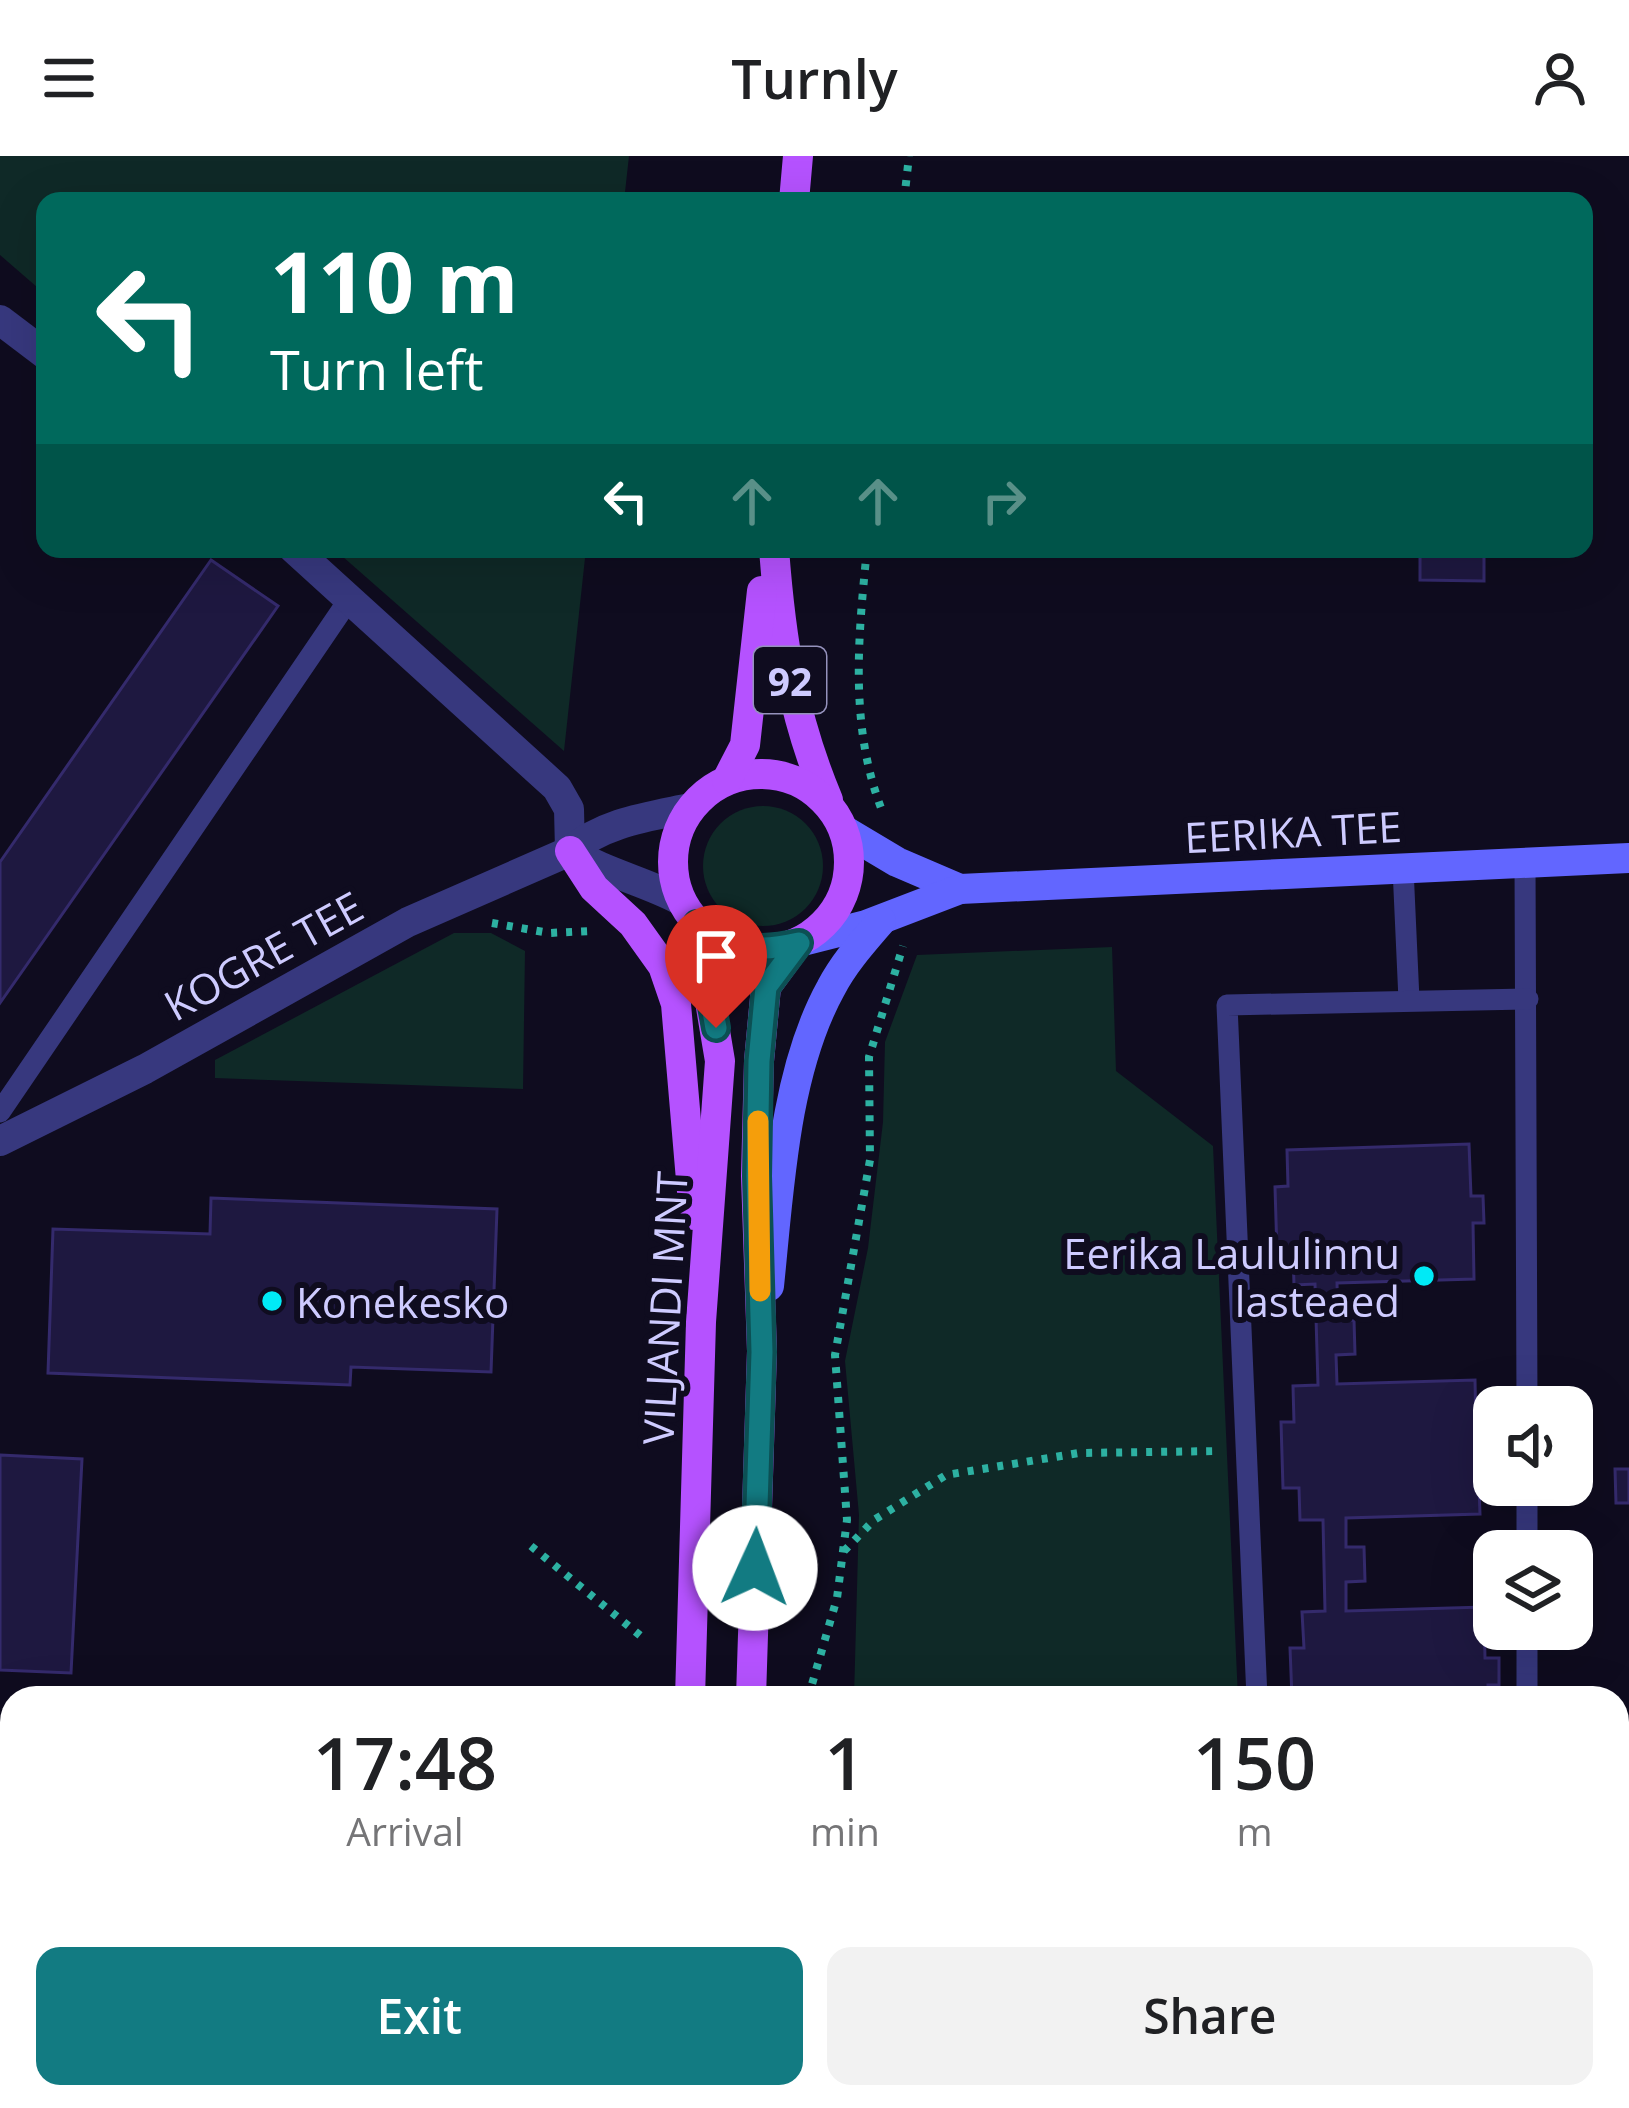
<!DOCTYPE html>
<style>
body{margin:0;font-family:"Open Sans",sans-serif;background:#f2f2f2;color:#202124;height:100vh;display:flex;flex-direction:column;font-size:45px;white-space:nowrap}
*{box-sizing:border-box;margin:0}
p{font-size:39px;color:#757577}
.icon{flex:none;width:66px;height:66px;fill:none;stroke:currentColor;stroke-width:2;stroke-linecap:round;stroke-linejoin:round}
.map{position:relative;flex:1;overflow:hidden}
.panel{position:absolute;left:0px;top:1530px;width:1629px;height:423px;display:flex;flex-direction:column;background:#fff;border-radius:36px 36px 0 0;box-shadow:0 12px 48px #0002}
.panel>*{flex:none}
.guide{position:absolute;left:36px;top:36px;width:1557px;height:366px;border-radius:24px;box-shadow:0 12px 48px #0002;background:#00695c;color:#fff;overflow:hidden}
.tools{position:absolute;left:1473px;top:1230px;display:grid;gap:24px}
.tools a{display:grid;place-items:center;width:120px;height:120px;border-radius:24px;background:#fff;box-shadow:0 12px 48px #0002;font-size:60px}
.pin{position:absolute;display:grid;place-items:center;width:102px;height:102px;color:#fff;margin:-123px -51px;border-radius:50% 50% 50% 0;rotate:-45deg;box-shadow:0 0 12px #0007}
.pin .icon{rotate:45deg}
.me{position:absolute;width:132px;margin:-66px;rotate:2deg;stroke-linejoin:round;filter:drop-shadow(0 0 9px #0008)}
.turn{display:flex;align-items:center;gap:42px;height:252px;padding:0 36px;font-size:54px}
.turn .icon{width:156px;height:156px;stroke-width:2.5}
.turn b{display:block;font-size:84px;line-height:102px}
.lanes{display:flex;align-items:center;height:114px;padding:0 36px;background:#0003;justify-content:center;gap:60px;direction:ltr}
.lanes .off{opacity:.35}
.eta{display:flex;justify-content:space-evenly;align-items:center;height:204px;text-align:center}
.eta b{font-size:72px;font-weight:600;line-height:84px}
.action{display:flex;gap:24px;margin-top:auto;padding:24px 36px}
.action a{flex:1;height:138px;border-radius:24px;background:#127b82;color:#fff;font-size:48px;font-weight:600;line-height:138px;text-align:center}
.action a+a{background:#f2f2f2;color:#202124}
header{display:flex;justify-content:space-between;align-items:center;height:156px;padding:0 36px;background:#fff;font-size:54px;font-weight:600}
.map>svg:first-child{display:block}
.green{fill:#0f2927}
.building{fill:#1e1840;stroke:#342a6c;stroke-width:3}
.lines{fill:none;stroke-linecap:round;stroke-linejoin:round}
.path{stroke:#2db1a2;stroke-width:8;stroke-dasharray:6 9;stroke-linecap:butt}
.lane{stroke:#37387e;stroke-width:21}
.street{stroke:#37387e;stroke-width:30}
.secondary{stroke:#6266ff;stroke-width:30}
.primary{stroke:#b552ff;stroke-width:30}
.route-casing{stroke:#0c5054;stroke-width:30}
.route{stroke:#127b82;stroke-width:21}
.slow{stroke:#f59e0b;stroke-width:21}
.poi-dot{fill:#00eaf6;stroke:#0f0c1f;stroke-width:4.5}
.labels{text-anchor:middle;dominant-baseline:central;stroke-width:12;stroke-linejoin:round;paint-order:stroke}
.shield{fill:#0f0c1f;stroke:#9592bc;stroke-width:3}
.shield-label{font-size:39px;font-weight:bold;fill:#cecbff}
.street-label{font-size:42px;fill:#cecbff;stroke:#0f0c1f}
.poi-label{font-size:42px;fill:#cecbff;stroke:#0f0c1f;text-anchor:end}
</style>
<header><svg class="icon" aria-label="menu" viewBox="0 0 24 24"><path d="M4 6h16M4 12h16M4 18h16"/></svg>Turnly<svg class="icon" aria-label="person" viewBox="0 0 24 24"><circle cx="12" cy="8" r="4"/><path d="M4 21q1-7 8-7t8 7"/></svg></header>
<div class="map">
<svg width="1629" height="1952" viewBox="0 0 1629 1952">
<rect width="100%" height="100%" fill="#0f0c1f"/>
<g class="green">
<polygon points="0,0 629,0 624,45 45,45 45,138 0,99"/>
<polygon points="334,393 586,393 564,595"/>
<circle cx="763" cy="710" r="60"/>
<polygon points="454,777 491,777 525,795 523,933 215,922 215,904"/>
<polygon points="1112,791 1116,915 1213,990 1238,1542 854,1542 859,1359 845,1205 868,1092 883,966 885,886 917,799"/>
</g>
<g class="building">
<polygon points="1420,393 1484,393 1484,425 1420,424"/>
<polygon points="211,404 278,450 0,847 0,706"/>
<polygon points="1469,988 1471,1040 1483,1040 1484,1067 1473,1067 1474,1123 1337,1127 1338,1165 1354,1164 1355,1198 1336,1199 1337,1228 1475,1224 1476,1276 1489,1275 1490,1302 1478,1303 1480,1358 1346,1362 1346,1391 1364,1391 1365,1425 1346,1426 1346,1455 1484,1451 1485,1502 1499,1502 1499,1529 1488,1529 1488,1542 1292,1542 1290,1492 1304,1492 1302,1456 1325,1455 1323,1364 1300,1364 1299,1332 1283,1332 1281,1266 1294,1266 1293,1230 1318,1229 1315,1128 1294,1129 1293,1096 1277,1097 1275,1031 1288,1030 1287,994"/>
<polygon points="211,1042 497,1053 491,1216 351,1211 350,1229 48,1217 53,1073 210,1078"/>
<polygon points="0,1299 82,1303 71,1517 0,1514"/>
<polygon points="1615,1313 1629,1313 1629,1347 1616,1347"/>
<polygon points="213,1941 405,1941 405,1949 389,1949 389,1952 213,1952"/>
<polygon points="1204,1941 1260,1941 1259,1952 1203,1952"/>
<polygon points="1371,1941 1443,1941 1443,1952 1370,1949"/>
<polygon points="1525,1941 1612,1941 1610,1952 1523,1952"/>
</g>
<g class="lines">
<g class="path">
<polyline points="904,45 909,0"/>
<path d="M867,393C858,482 849,572 883,657"/>
<polyline points="492,767 549,777 590,775"/>
<polyline points="531,1390 642,1481"/>
<polyline points="844,1395 874,1364 946,1319 1079,1297 1221,1295"/>
<polyline points="808,1542 837,1442 847,1364 835,1199 870,1004 869,901 903,790"/>
<polyline points="793,1952 793,1941"/>
</g>
<g class="lane">
<polyline points="1525,705 1527,1251"/>
<polyline points="1403,712 1409,844"/>
<polyline points="0,956 350,442"/>
<polyline points="1527,1395 1527,1329"/>
<polyline points="1257,1542 1227,849 1528,843"/>
<polyline points="1527,1542 1527,1473"/>
</g>
<g class="street">
<polyline points="0,164 45,198"/>
<polyline points="294,393 557,632 569,653 570,695"/>
<path d="M570,695C605,717 644,725 680,744"/>
<path d="M0,985L145,913L408,766L570,695C605,666 647,661 690,652"/>
</g>
<g class="secondary">
<polyline points="845,675 897,706 960,733"/>
<polyline points="799,786 866,769 960,733 1629,702"/>
<path d="M769,1130C779,1034 784,917 831,832C844,807 863,786 881,765"/>
</g>
<g class="primary">
<polyline points="794,45 798,0"/>
<path d="M774,393C781,485 792,558 828,644"/>
<circle cx="761" cy="706" r="88"/>
<polyline points="727,624 745,589 762,435"/>
<polyline points="570,695 594,732 633,768 663,810 676,848 694,1059"/>
<polyline points="690,1542 701,1166 720,905 697,768"/>
<polyline points="751,1542 762,1195 756,1020 759,905 766,831 799,786"/>
<polyline points="678,1952 678,1941"/>
<polyline points="743,1952 743,1941"/>
</g>
</g>
<g class="lines">
<defs>
<path id="route" d="M716,872L697,768C736,794 754,797 799,787L766,831L759,905L757,1020L762,1196L755,1412"/>
</defs>
<use href="#route" class="route-casing"/>
<use href="#route" class="route"/>
<polyline class="slow" points="758,965 760,1135"/>
</g>
<g class="poi-dot">
<circle cx="1424" cy="1120" r="12"/>
<circle cx="272" cy="1145" r="12"/>
</g>
<g class="labels">
<rect class="shield" x="754" y="491" width="72" height="66" rx="9"/>
<g class="shield-label">
<text x="790" y="524">92</text>
</g>
<g class="street-label">
<text transform="translate(1293 675) rotate(-3)">EERIKA TEE</text>
<text transform="translate(263 799) rotate(-29)">KOGRE TEE</text>
<text transform="translate(664 1152) rotate(-87)">VILJANDI MNT</text>
</g>
<g class="poi-label">
<text x="1400" y="1096">Eerika Laululinnu<tspan x="1400" dy="48">lasteaed</tspan></text>
<text x="296" y="1145" text-anchor="start">Konekesko</text>
</g>
</g>
</svg>
<div class="tools">
<a><svg class="icon" aria-label="sound" viewBox="0 0 24 24"><path d="M4 9h4l5-4v14l-5-4H4zM17 9q2 3 0 6"/></svg></a>
<a><svg class="icon" aria-label="layers" viewBox="0 0 24 24"><path d="M12 4l9 5-9 5-9-5zM3 14l9 5 9-5"/></svg></a>
</div>
<div class="pin" style="left:716px;top:872px;background:#d93025"><svg class="icon" aria-label="arrive" viewBox="0 0 24 24"><path d="M6 21V4h12l-3 4 3 4H6"/></svg></div>
<svg class="me" style="left:755px;top:1412px" viewBox="-20 -20 40 40"><circle r="19" fill="#fff"/><path d="M0-13L10 11 0 6-10 11z" fill="#127b82"/></svg>
<div class="guide">
<div class="turn"><svg class="icon" aria-label="left" viewBox="0 0 24 24"><path d="M17 20v-9H6M10 6l-5 5 5 5"/></svg><div><b>110 m</b>Turn left</div></div>
<div class="lanes"><svg class="icon" aria-label="left" viewBox="0 0 24 24"><path d="M17 20v-9H6M10 6l-5 5 5 5"/></svg><svg class="icon off" aria-label="ahead" viewBox="0 0 24 24"><path d="M12 20V5M6 11l6-6 6 6"/></svg><svg class="icon off" aria-label="ahead" viewBox="0 0 24 24"><path d="M12 20V5M6 11l6-6 6 6"/></svg><svg class="icon off" aria-label="right" viewBox="0 0 24 24"><path d="M7 20v-9h11M14 6l5 5-5 5"/></svg></div>
</div>
<section class="panel">
<div class="eta">
<div><b>17:48</b><p>Arrival</p></div>
<div><b>1</b><p>min</p></div>
<div><b>150</b><p>m</p></div>
</div>
<div class="action"><a>Exit</a><a>Share</a></div>
</section>
</div>
